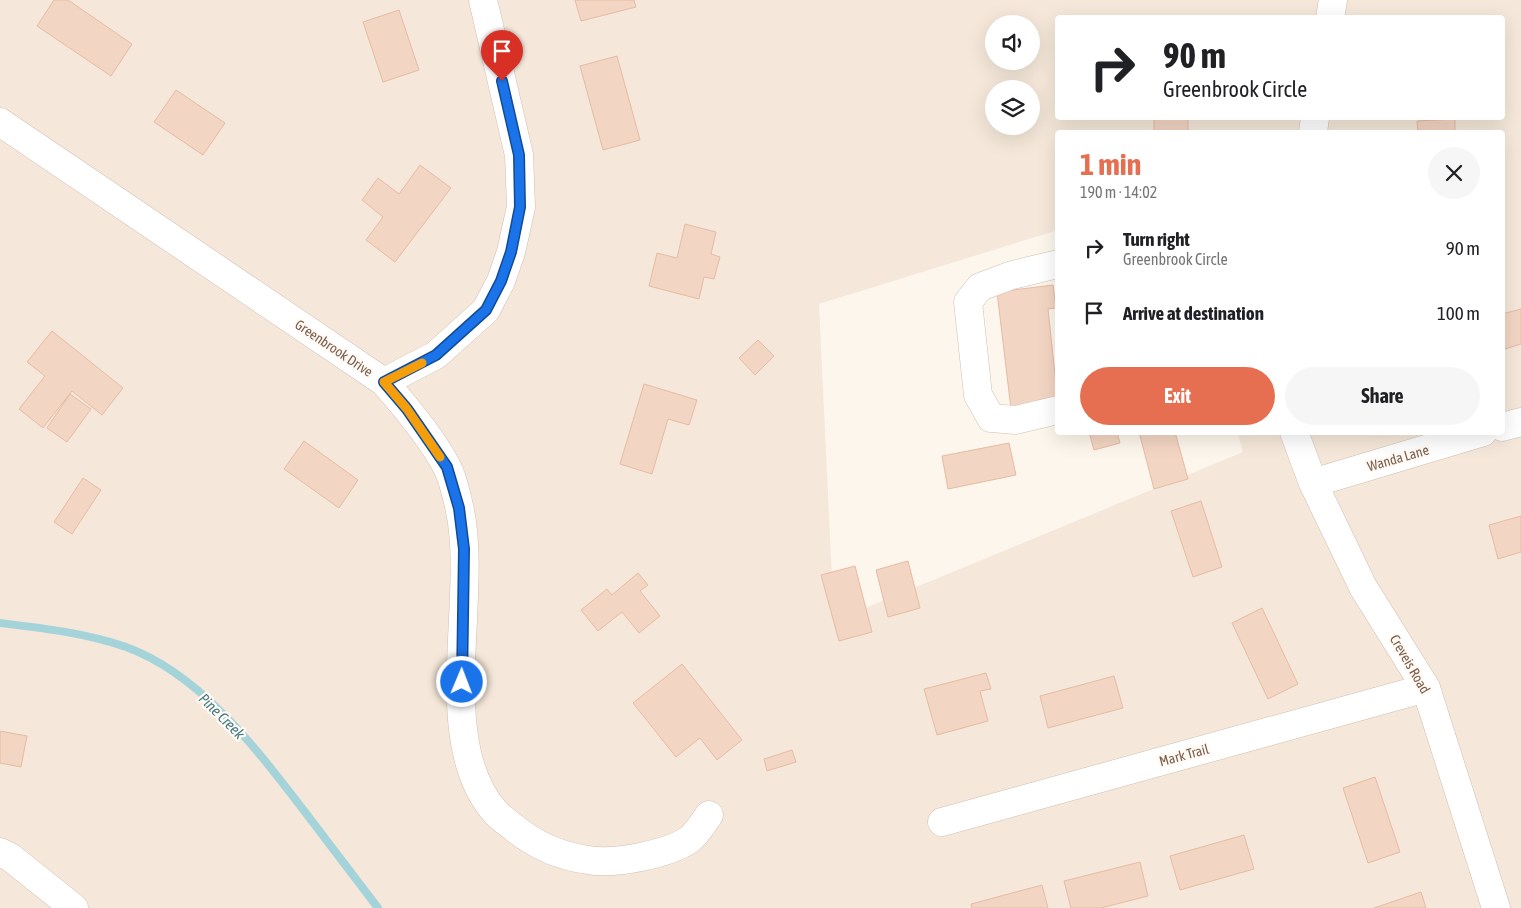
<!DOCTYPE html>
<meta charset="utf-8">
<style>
body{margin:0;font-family:"Asap Condensed",sans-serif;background:#f6f6f6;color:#202124;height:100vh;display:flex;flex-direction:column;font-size:19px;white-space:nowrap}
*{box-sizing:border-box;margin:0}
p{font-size:16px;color:#757577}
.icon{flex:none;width:28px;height:28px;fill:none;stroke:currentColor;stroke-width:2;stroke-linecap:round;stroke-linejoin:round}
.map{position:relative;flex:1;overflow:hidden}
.panel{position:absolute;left:1055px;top:130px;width:450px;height:305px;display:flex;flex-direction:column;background:#fff;border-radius:5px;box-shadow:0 5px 20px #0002}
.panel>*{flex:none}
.guide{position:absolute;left:1055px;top:15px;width:450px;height:105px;border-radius:5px;box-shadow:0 5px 20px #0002;background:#fff;color:#202124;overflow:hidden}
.controls{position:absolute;left:985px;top:15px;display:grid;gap:10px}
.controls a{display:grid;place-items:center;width:55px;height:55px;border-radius:50%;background:#fff;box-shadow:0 5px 20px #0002;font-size:25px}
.pin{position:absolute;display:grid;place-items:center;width:42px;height:42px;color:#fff;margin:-51px -21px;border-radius:50% 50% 50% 0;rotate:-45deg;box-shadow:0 0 5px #0007}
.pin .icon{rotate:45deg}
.me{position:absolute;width:55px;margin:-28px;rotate:1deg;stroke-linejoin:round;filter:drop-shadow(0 0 4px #0008)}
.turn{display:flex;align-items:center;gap:18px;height:105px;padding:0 25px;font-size:22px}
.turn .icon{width:65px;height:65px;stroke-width:2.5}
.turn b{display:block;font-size:35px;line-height:42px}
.round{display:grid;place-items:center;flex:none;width:52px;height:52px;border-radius:26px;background:#f6f6f6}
.overview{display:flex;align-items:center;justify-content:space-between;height:85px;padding:0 25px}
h1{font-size:30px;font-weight:700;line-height:38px;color:#e76f51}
.button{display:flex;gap:10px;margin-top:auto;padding:10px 25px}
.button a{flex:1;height:58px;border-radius:30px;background:#e76f51;color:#fff;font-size:20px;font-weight:700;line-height:58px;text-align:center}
.button a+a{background:#f6f6f6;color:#202124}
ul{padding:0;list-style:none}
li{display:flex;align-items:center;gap:15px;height:65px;padding:0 25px}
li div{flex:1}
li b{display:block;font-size:19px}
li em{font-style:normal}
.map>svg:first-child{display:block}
.residential{fill:#f5e8da;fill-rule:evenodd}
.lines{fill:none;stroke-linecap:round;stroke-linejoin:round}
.stream{stroke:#a5d3da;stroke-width:8}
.building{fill:#f3d5c3;stroke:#e6bba3}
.minor-casing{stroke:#d1beb0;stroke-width:29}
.minor{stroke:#fff;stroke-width:28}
.route-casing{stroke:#114b97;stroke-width:12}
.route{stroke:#1a73e8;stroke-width:9}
.slow{stroke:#f59e0b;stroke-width:9}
.labels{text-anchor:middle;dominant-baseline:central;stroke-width:4.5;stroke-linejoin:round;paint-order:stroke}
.street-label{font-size:14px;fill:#7a5c4d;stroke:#fffaf3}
.water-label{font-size:15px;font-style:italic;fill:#437c86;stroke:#fffaf3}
</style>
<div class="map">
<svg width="1521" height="908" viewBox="0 0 1521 908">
<rect width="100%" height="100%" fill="#fdf6ec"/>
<path class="residential" d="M0,0H1521V908H0ZM1058,18H1502V118H1058ZM994,24H1031V61H994ZM994,89H1031V126H994ZM1058,132H1502V432L1238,433L1243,452L834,621L819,304L1058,230Z"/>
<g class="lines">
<path class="stream" d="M0,623C42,628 86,633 126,647C201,674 258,751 305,812C329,844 354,876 378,908"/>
</g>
<g class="building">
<polygon points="54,0 68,0 132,44 111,76 37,26"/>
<polygon points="575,0 634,0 636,7 581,21"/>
<polygon points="399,10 419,70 383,82 363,22"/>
<polygon points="617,56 640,140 603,150 580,66"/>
<polygon points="176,90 225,123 203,155 154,122"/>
<rect x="1154" y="118" width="34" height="14"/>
<polygon points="1455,119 1455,132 1418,132 1417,121"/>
<polygon points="420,165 451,188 395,262 366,240 383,217 362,200 378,178 399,194"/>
<polygon points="685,224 716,232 711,254 720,257 714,279 704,277 699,299 649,286 657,253 677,258"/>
<polygon points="1053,285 1056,308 1048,309 1058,403 1011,409 997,292"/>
<polygon points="1521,309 1521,344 1502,350 1502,314"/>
<polygon points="52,331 123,388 102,415 72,391 43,428 19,409 45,376 27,362"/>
<polygon points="758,340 774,356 755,375 739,358"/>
<polygon points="644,384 697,400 689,425 668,419 652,474 620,464"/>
<polygon points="70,394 91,409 67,442 47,428"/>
<polygon points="1089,432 1117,432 1120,443 1094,450"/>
<polygon points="1139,432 1175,432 1188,479 1154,489"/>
<polygon points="304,441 358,480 339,508 284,469"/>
<polygon points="1009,443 1016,475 948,489 942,456"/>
<polygon points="83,478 101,490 72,534 54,522"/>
<polygon points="1201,501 1222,567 1193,577 1171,511"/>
<polygon points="1521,516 1521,552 1498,559 1489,525"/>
<polygon points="908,561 920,608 888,617 876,570"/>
<polygon points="855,566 872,632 839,641 821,575"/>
<polygon points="638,573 648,585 640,591 660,616 639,633 622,612 598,631 581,610 607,589 612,595"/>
<polygon points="1262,608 1298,684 1268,699 1232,623"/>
<polygon points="682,664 742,740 717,760 700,738 676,757 633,703"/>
<polygon points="986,673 991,689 980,691 988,721 937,735 924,689"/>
<polygon points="1114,676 1123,708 1048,728 1040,696"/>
<polygon points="0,731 27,736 21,767 0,763"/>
<polygon points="792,750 796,762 767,771 764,759"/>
<polygon points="1375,777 1400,852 1368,863 1343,788"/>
<polygon points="1244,835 1254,869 1180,890 1170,856"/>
<polygon points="1140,862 1148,896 1101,908 1071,908 1064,881"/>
<polygon points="1042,885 1048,908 972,908 971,904"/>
<polygon points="1421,892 1426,908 1374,908"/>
</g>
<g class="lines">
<defs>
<g id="minor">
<polyline points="1330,18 1333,0"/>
<path d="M0,122L384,382C405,406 432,438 447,467C453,478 456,494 459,506C480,595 431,741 496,813C501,818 508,823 513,827C536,846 559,856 588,860C614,865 669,854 690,839C697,833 704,822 709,815"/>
<polyline points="1313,132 1315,118"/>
<polyline points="1058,264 1012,275 980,287 968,302 978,395 991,418 1016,420 1058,410"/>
<polyline points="384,382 436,355 486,310 501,281 511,252 521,207 519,155 483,0"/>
<polyline points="1502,427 1521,422"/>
<polyline points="1294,432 1313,483 1363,587 1426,688 1496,908"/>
<polyline points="1313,483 1483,432"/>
<polyline points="942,822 1426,688"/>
<polyline points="0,852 10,857 74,908"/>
</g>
</defs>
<use href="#minor" class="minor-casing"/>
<use href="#minor" class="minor"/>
</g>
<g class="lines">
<defs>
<polyline id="route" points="462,682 464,549 459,508 447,467 407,409 384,382 436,355 486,310 501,281 511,252 520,207 519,155 502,81"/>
</defs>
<use href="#route" class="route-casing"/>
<use href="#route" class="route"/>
<polyline class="slow" points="422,363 384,382 407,409 440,457"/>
</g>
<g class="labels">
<g class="street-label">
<text transform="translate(334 348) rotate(34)">Greenbrook Drive</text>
<text transform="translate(1398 458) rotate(-16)">Wanda Lane</text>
<text transform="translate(1410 664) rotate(60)">Creveis Road</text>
<text transform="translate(1184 755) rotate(-15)">Mark Trail</text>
</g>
<g class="water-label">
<text transform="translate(222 716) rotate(45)">Pine Creek</text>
</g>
</g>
</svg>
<div class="controls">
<a><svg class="icon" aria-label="sound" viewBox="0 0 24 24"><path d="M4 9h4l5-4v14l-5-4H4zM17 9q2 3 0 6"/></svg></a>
<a><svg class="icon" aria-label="layers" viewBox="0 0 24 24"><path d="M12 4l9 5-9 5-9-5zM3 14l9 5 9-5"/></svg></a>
</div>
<div class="pin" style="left:502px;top:81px;background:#d93025"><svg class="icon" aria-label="arrive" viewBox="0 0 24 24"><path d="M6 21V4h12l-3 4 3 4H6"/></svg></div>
<svg class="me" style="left:462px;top:682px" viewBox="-20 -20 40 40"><circle r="17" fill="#1a73e8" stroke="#fff" stroke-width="3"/><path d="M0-11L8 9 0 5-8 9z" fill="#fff"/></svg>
<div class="guide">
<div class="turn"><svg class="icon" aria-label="right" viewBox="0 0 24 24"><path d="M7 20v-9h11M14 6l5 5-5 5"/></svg><div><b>90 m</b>Greenbrook Circle</div></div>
</div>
<section class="panel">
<div class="overview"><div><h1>1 min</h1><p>190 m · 14:02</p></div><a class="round"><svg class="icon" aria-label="close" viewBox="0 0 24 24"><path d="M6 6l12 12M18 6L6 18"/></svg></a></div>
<ul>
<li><svg class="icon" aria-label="right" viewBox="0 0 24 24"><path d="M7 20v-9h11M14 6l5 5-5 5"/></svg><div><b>Turn right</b><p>Greenbrook Circle</p></div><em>90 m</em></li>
<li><svg class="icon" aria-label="arrive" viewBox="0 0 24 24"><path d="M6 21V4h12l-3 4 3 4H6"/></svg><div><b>Arrive at destination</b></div><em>100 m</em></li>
</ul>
<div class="button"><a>Exit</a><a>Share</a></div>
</section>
</div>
